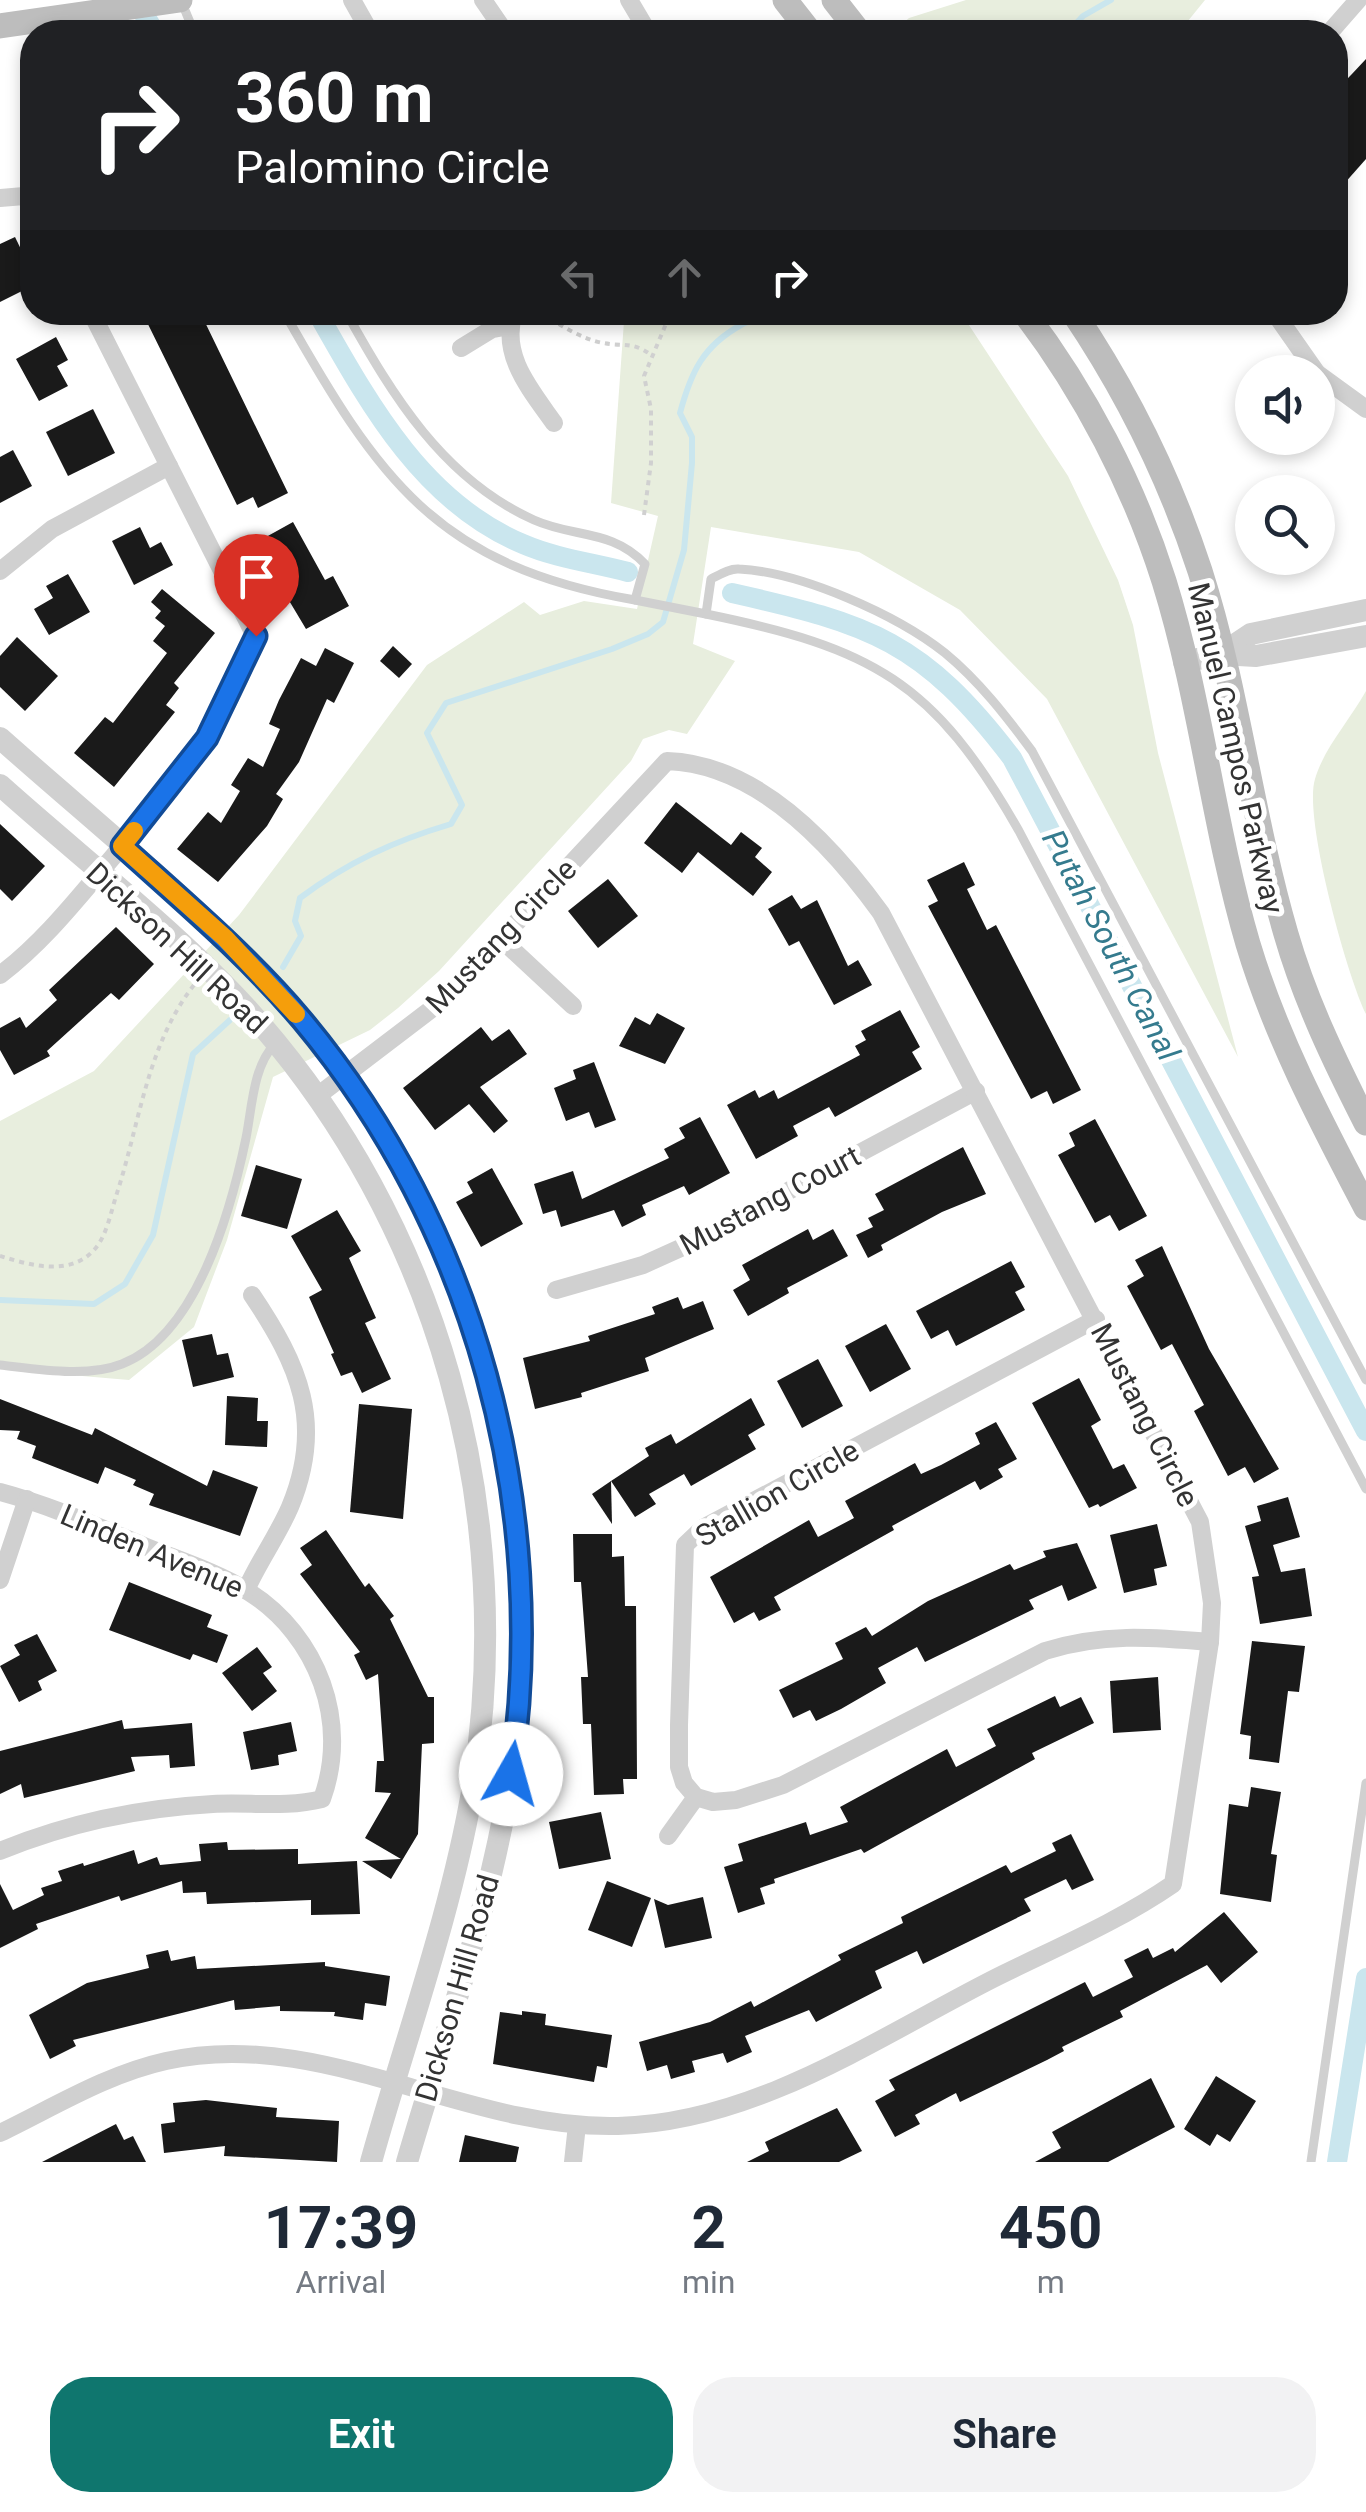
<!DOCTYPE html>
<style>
body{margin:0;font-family:Roboto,sans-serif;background:#f2f2f3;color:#1f2937;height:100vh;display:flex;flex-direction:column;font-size:38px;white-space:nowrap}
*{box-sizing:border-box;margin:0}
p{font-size:32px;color:#747a83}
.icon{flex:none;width:55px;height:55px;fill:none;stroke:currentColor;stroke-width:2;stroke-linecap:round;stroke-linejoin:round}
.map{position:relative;height:2162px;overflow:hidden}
.sheet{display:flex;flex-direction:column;background:#fff;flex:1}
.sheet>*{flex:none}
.banner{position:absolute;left:20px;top:20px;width:1328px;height:305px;border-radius:40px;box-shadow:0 5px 15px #0003;background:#202124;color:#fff;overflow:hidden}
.controls{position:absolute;left:1235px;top:355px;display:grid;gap:20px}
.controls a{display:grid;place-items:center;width:100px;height:100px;border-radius:50%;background:#fff;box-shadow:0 5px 15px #0003;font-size:50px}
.pin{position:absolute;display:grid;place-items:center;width:85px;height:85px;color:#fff;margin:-102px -42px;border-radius:50% 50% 50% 0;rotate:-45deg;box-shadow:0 0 10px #0007}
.pin .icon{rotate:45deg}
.me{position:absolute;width:110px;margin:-55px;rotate:7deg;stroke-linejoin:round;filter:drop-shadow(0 0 8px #0008)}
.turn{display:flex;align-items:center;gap:35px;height:210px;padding:0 50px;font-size:45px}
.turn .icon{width:130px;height:130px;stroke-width:2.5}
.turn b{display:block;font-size:70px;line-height:85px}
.lanes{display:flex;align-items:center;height:95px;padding:0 50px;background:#0003;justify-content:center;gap:50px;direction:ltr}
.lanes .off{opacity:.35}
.eta{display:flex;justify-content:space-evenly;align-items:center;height:170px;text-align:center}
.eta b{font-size:60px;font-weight:700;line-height:70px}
.cta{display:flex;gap:20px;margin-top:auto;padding:20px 50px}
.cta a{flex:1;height:115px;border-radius:40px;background:#0f766e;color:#fff;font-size:40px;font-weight:700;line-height:115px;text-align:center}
.cta a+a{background:#f2f2f3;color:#1f2937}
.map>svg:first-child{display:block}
.green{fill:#e8eede}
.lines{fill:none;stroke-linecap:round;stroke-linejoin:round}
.stream{stroke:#cae6ee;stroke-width:6}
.canal{stroke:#cae6ee;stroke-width:20}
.building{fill:#1a1a1a}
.path{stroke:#d0d0d0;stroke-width:4;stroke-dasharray:5 5;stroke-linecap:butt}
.service{stroke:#d0d0d0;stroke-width:9}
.minor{stroke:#d0d0d0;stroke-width:18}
.tertiary{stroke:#d0d0d0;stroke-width:22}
.secondary{stroke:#bdbdbd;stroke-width:25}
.route-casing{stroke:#114b97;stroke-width:25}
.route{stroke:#1a73e8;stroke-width:18}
.slow{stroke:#f59e0b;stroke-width:18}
.labels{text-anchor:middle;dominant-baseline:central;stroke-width:10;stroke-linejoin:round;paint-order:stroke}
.street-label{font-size:30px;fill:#333;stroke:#fff}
.water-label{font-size:32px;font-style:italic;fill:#357b8e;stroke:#fff}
</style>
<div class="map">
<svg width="1366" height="2162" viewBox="0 0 1366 2162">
<rect width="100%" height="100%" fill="#fff"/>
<g class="green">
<polygon points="966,0 1205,0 1179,32 893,32 909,18"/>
<polygon points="659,312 961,313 1068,476 1118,580 1133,625 1158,753 1238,1057 1047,699 960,610 859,552 711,527 693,644 735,661 687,734 669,730 643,739 631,761 439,971 398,1008 370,1030 273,1077 227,1240 194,1327 129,1380 0,1369 0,1121 94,1071 239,915 427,665 524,602 540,615 584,601 637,609 658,516 611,503 624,321"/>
<path d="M1366,691V1014C1347,975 1303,817 1315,779C1324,748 1350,720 1366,691Z"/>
</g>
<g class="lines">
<g class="stream">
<polyline points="1068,32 1083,16 1111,0"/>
<path d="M283,967L301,936L295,921L300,898C348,862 394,841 451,824L462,805L427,733L446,703L612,649L648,634L663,622L684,550L692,463V437L680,413C691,372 703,346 741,325C751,319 761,319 770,312"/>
<polyline points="0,1300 94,1304 125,1284 153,1235 193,1054 230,1020"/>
</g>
<g class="canal">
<polyline points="135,0 155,32"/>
<path d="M317,312C368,402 422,502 523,544C555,558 594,563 628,572"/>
<path d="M732,593C870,624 923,641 1012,758L1366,1431"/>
<polyline points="1337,2162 1366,1978"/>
</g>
</g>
<g class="building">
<polygon points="1366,59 1366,159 1335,194 1335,92"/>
<polygon points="15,237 32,272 32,286 0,302 0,244"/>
<polygon points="142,312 200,312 288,493 258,508 253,497 237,505"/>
<polygon points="56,337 68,360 57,366 68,386 39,401 16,359"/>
<polygon points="93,409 115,453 68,476 46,432"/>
<polygon points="13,450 32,486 0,503 0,457"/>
<polygon points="293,522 325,580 333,576 349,606 306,629 266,562 276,556 266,537"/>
<polygon points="140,527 150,548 161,542 173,565 134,585 112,541"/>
<polygon points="68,574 90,612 49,635 34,609 53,598 46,586"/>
<polygon points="162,589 215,633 174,683 179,688 166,705 175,712 114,787 74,753 105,717 113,723 167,653 153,641 165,626 155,618 161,611 151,602"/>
<polygon points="17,637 58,676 25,711 0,687 0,656"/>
<polygon points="393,646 412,664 399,678 380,661"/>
<polygon points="325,648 354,663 334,703 327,699 299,762 276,794 283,799 267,826 218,882 177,849 208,812 221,823 240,791 231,785 248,758 263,767 280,729 269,724 279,700 301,658 316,666"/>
<polygon points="676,802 731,845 741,832 762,848 755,857 772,872 753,896 698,852 682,873 644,843"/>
<polygon points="0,824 45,866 12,901 0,889"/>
<polygon points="964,862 975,885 967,889 987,930 996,925 1081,1090 1053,1104 1047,1091 1031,1099 928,906 938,901 927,880"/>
<polygon points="608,879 638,916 598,948 568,911"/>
<polygon points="792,895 801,909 817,900 848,966 858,960 872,985 834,1005 799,941 789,946 768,909"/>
<polygon points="116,927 154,964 119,1000 111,993 47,1051 50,1056 14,1075 0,1050 0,1028 20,1017 26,1028 57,1000 49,990"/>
<polygon points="900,1010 920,1047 912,1052 922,1069 835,1117 829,1107 793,1126 798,1136 756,1159 727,1105 755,1090 759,1098 774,1090 778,1099 860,1055 855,1046 866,1040 861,1031"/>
<polygon points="657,1013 685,1028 665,1064 619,1046 635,1017 650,1025"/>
<polygon points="481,1027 492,1041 509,1029 527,1054 480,1087 508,1121 494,1133 469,1104 435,1130 403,1088"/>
<polygon points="594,1062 616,1120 595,1128 589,1112 566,1121 554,1088 576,1079 573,1070"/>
<polygon points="700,1117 730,1173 689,1195 684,1186 642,1205 646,1215 622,1227 614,1210 561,1227 556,1210 543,1214 534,1184 573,1171 582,1199 669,1158 664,1149 685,1138 679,1128"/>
<polygon points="1095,1119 1147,1216 1119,1231 1110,1215 1095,1223 1058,1155 1075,1146 1069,1133"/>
<polygon points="963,1147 986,1194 942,1212 881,1245 883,1250 868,1258 856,1235 873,1227 868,1218 884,1210 875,1194"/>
<polygon points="256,1165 302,1179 287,1229 241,1216"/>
<polygon points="492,1168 523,1224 481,1247 456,1202 473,1193 467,1182"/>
<polygon points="337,1210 361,1251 349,1258 376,1318 365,1323 391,1379 362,1393 352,1372 341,1376 331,1354 334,1353 309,1297 322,1290 291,1236"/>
<polygon points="808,1229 813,1240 833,1229 848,1256 787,1288 789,1293 748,1316 733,1290 750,1280 742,1265"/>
<polygon points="1162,1246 1209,1349 1279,1469 1254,1483 1245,1467 1228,1476 1194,1411 1204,1405 1172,1344 1161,1350 1127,1286 1144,1276 1135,1260"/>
<polygon points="1011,1261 1025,1287 1015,1292 1025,1310 956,1346 948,1330 931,1339 916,1311"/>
<polygon points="678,1297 683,1309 703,1301 714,1329 645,1358 649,1371 581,1393 582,1397 535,1409 523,1358 590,1341 588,1336 655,1314 652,1307"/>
<polygon points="886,1324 911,1369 870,1392 845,1346"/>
<polygon points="212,1334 217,1355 228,1353 234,1377 193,1387 182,1340"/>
<polygon points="818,1359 843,1406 802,1428 777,1381"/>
<polygon points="1079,1378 1101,1420 1091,1426 1113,1469 1124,1464 1137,1488 1100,1507 1098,1504 1089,1508 1032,1403"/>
<polygon points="227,1396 258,1398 257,1421 268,1421 267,1447 225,1445"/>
<polygon points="751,1398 765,1425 748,1435 756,1449 691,1486 684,1474 649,1494 656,1504 635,1517 611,1481 649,1456 645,1448 671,1434 676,1444"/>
<polygon points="0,1399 92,1435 95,1428 207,1486 213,1470 258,1487 240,1536 149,1505 154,1494 133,1485 136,1480 105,1467 98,1484 32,1458 36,1446 17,1439 20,1431 0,1430"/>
<polygon points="359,1404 412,1409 403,1519 350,1512"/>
<polygon points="996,1422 1017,1459 998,1469 1003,1477 980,1490 975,1481 892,1526 894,1530 774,1597 781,1610 759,1621 754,1612 734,1623 710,1577 809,1520 818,1537 854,1518 845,1501 915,1463 921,1474 941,1465 980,1444 975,1433"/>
<polygon points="611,1481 612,1524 592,1494"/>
<polygon points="1288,1497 1300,1537 1273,1545 1281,1572 1305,1568 1312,1616 1260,1624 1252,1577 1259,1576 1245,1526 1261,1521 1257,1506"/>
<polygon points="1157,1524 1167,1566 1154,1569 1157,1585 1124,1593 1110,1535"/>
<polygon points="326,1530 365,1587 369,1583 394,1616 390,1619 428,1697 434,1697 434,1743 422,1744 418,1834 391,1879 362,1861 401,1859 365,1838 391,1793 375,1792 377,1761 384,1761 378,1674 366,1680 354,1655 360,1652 300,1574 312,1565 300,1548"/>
<polygon points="573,1534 612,1534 612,1557 624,1556 625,1606 636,1606 637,1779 623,1779 624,1794 594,1795 591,1724 583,1724 581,1677 588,1677 581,1582 574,1582"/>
<polygon points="1077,1543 1097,1588 1068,1601 1062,1585 1029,1600 1034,1609 925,1662 917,1647 878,1668 886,1683 841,1709 816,1721 810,1710 793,1718 779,1690 843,1659 835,1643 866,1627 872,1636 928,1601 1010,1564 1014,1570 1046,1557 1043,1551"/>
<polygon points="129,1582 212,1615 207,1627 228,1635 217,1663 193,1654 190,1660 109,1630"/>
<polygon points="37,1634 57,1671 38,1681 42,1690 19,1702 0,1666 20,1655 14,1645"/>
<polygon points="1252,1641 1305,1646 1299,1692 1288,1691 1279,1763 1249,1759 1251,1736 1240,1734"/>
<polygon points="257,1647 272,1667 263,1673 277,1691 252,1711 222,1673"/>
<polygon points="1158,1677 1161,1730 1113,1733 1110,1681"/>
<polygon points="1055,1696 1060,1707 1081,1697 1094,1723 1032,1753 1035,1759 864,1853 861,1849 774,1879 775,1883 760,1888 765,1904 738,1913 724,1867 743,1861 738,1844 806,1822 810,1835 848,1822 840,1807 947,1749 956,1767 996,1746 987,1729"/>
<polygon points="122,1720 124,1729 192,1723 195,1766 170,1768 169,1755 131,1757 135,1771 24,1798 21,1784 0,1794 0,1751"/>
<polygon points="291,1722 297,1751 278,1755 279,1765 251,1770 243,1732"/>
<polygon points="1251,1787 1281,1792 1271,1854 1277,1855 1271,1902 1220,1894 1229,1804 1248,1807"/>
<polygon points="601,1812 611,1859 559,1869 549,1822"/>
<polygon points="1071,1834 1094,1880 1072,1890 1066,1879 1024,1899 1031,1911 923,1964 917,1951 875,1971 882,1988 816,2022 809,2010 745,2036 752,2052 727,2063 723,2053 692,2061 695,2072 671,2079 667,2065 647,2071 639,2042 710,2022 751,2001 754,2007 841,1960 838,1955 903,1923 901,1917 1006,1865 1011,1873 1056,1851 1052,1843"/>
<polygon points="227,1842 228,1850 298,1849 298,1864 357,1861 360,1914 311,1915 311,1900 207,1904 206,1892 183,1893 182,1881 121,1901 119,1896 36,1924 38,1929 0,1948 0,1884 13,1910 44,1895 41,1888 62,1881 58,1871 83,1863 84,1866 134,1850 138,1864 157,1857 160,1865 201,1861 199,1844"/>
<polygon points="607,1881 651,1898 632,1947 588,1930"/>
<polygon points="703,1897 712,1938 665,1948 654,1899 668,1905"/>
<polygon points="1224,1912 1258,1952 1221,1983 1207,1965 1120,2011 1123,2017 1062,2047 1064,2051 1047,2060 960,2102 956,2093 915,2115 920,2124 895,2137 875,2101 895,2090 889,2080 1085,1982 1093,1997 1133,1977 1124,1960 1148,1948 1153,1958 1173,1948 1175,1952"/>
<polygon points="168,1950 171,1961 195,1956 197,1969 325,1962 325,1966 390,1976 386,2006 365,2003 363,2020 334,2016 335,2012 280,2011 280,2006 235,2010 234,2000 73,2040 76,2046 50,2059 29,2015 87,1983 149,1968 146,1955"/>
<polygon points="522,2011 546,2014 545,2025 612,2035 607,2068 597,2066 594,2082 493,2064 500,2012 522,2015"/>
<polygon points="1216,2076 1256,2101 1230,2142 1217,2134 1210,2146 1184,2129"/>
<polygon points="1151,2078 1175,2127 1108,2162 1035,2162 1061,2148 1052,2132"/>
<polygon points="206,2100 277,2108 276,2117 339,2121 337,2162 224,2156 225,2146 164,2153 161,2124 175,2122 173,2103"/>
<polygon points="837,2108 862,2151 839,2162 747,2162 769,2151 765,2142"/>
<polygon points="116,2124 124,2140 133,2136 146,2162 42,2162"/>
<polygon points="465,2135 519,2147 516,2162 459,2162"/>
</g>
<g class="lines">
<g class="path">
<path d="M543,312C557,325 585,340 603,343C624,347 631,341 650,354"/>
<polyline points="644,515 651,463 651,409 644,376 671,312"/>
<path d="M0,1256C30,1265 69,1277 94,1250C107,1236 111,1211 117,1193C140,1122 147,1045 194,985"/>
</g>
<g class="service">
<polyline points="182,3 194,32"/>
<polyline points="103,14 116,32"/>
<path d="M284,312C378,478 436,566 635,600"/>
<path d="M346,312C392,395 443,479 534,520C574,538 612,529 645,564L635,600L706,614L711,579C719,575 730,568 739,569C801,572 897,615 945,653C979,681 1006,716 1032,751L1366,1380"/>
<path d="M706,614C872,648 934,681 1019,831L1366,1489"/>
<path d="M0,1365C36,1369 87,1378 122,1364C197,1335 231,1210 246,1138C252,1108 253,1067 274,1045"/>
<polyline points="1311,2162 1366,1783"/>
</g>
<g class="minor">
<polyline points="352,0 370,32"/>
<polyline points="483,0 505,32"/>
<polyline points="629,0 648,32"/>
<polyline points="1330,32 1358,0"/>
<polyline points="0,198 24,196 32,205"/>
<path d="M514,312C500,355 530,389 554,423"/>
<polyline points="1274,312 1316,372"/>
<polyline points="461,348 492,329 510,326"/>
<polyline points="1318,374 1366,409"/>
<polyline points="0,571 52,529 169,466"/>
<polyline points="501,939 573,1006"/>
<path d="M0,975C41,944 73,904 106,865C164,796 230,725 255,636L91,312"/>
<polyline points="556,1290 643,1265 685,1246 976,1091"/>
<path d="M1096,1319L703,1528L685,1545L679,1725V1767L684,1783L696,1797L713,1802L736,1800L783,1785L1045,1651C1102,1633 1151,1637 1210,1642"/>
<path d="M0,1492C49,1505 96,1526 144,1546C178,1560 217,1572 249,1592C318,1636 350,1722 322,1799C286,1808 250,1802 213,1804C140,1808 68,1823 0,1851"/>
<polyline points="0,1580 27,1499"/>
<path d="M246,1590C259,1561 278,1535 290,1507C325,1423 299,1365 252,1295"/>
<polyline points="668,1836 696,1797"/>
<path d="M0,2133C54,2107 107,2074 166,2061C319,2026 465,2130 618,2126C754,2123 875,2039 993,1979C1053,1949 1118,1922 1173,1884L1210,1642L1212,1603L1200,1522L881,913C832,845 757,764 667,761L446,998L316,1097"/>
<polyline points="573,2162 577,2125"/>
</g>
<g class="tertiary">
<polyline points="1221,654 1251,634 1366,610"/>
<polyline points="1184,662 1221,654 1256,656 1366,636"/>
<path d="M0,738C101,828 209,913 298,1015C468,1211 547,1488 515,1744C498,1886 447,2025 407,2162"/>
<path d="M0,785C80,857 179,933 250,1012C439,1223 519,1513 472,1792C450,1917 405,2040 371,2162"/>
</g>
<g class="secondary">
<polyline points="785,0 810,32"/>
<polyline points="834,0 859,32"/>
<polyline points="0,26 180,0"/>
<path d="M1024,312C1085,392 1134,486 1164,581C1201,700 1213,825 1248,944C1276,1037 1321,1122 1366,1208"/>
<path d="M1073,312C1127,392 1170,479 1200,571C1238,690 1251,815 1286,934C1305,1000 1335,1062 1366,1123"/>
</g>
</g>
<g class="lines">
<defs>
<path id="route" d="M256,636L207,738L122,846C184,902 248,956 302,1020C475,1227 551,1508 511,1774"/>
</defs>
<use href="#route" class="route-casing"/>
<use href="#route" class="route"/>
<polyline class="slow" points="134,831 122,846 225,938 296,1014"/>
</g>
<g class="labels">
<g class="street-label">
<text transform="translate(1236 748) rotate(77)">Manuel Campos Parkway</text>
<text transform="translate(501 936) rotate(-46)">Mustang Circle</text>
<text transform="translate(177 948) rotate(43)">Dickson Hill Road</text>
<text transform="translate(770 1200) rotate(-28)">Mustang Court</text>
<text transform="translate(1145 1415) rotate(63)">Mustang Circle</text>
<text transform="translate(777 1493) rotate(-30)">Stallion Circle</text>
<text transform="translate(152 1551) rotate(23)">Linden Avenue</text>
<text transform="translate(457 1988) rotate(-74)">Dickson Hill Road</text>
</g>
<g class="water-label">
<text transform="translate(1111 945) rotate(62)">Putah South Canal</text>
</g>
</g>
</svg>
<div class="controls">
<a><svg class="icon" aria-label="sound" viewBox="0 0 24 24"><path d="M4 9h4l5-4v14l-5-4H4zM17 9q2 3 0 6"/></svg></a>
<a><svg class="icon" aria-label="search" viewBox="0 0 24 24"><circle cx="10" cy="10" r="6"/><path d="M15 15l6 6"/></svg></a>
</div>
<div class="pin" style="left:256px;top:636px;background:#d93025"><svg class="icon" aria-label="arrive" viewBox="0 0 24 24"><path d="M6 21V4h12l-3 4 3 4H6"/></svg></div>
<svg class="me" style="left:511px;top:1774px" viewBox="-20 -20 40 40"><circle r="19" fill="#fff"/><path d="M0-13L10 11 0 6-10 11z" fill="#1a73e8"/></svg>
<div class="banner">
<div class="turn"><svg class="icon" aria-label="right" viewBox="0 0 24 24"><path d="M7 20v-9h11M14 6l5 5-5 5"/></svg><div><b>360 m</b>Palomino Circle</div></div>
<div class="lanes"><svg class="icon off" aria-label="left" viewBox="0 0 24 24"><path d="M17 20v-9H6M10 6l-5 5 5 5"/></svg><svg class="icon off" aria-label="ahead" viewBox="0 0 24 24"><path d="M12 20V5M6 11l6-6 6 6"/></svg><svg class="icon" aria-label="right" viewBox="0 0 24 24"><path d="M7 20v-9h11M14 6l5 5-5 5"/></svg></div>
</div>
</div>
<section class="sheet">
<div class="eta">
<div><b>17:39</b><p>Arrival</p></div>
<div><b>2</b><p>min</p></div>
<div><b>450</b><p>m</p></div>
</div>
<div class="cta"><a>Exit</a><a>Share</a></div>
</section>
